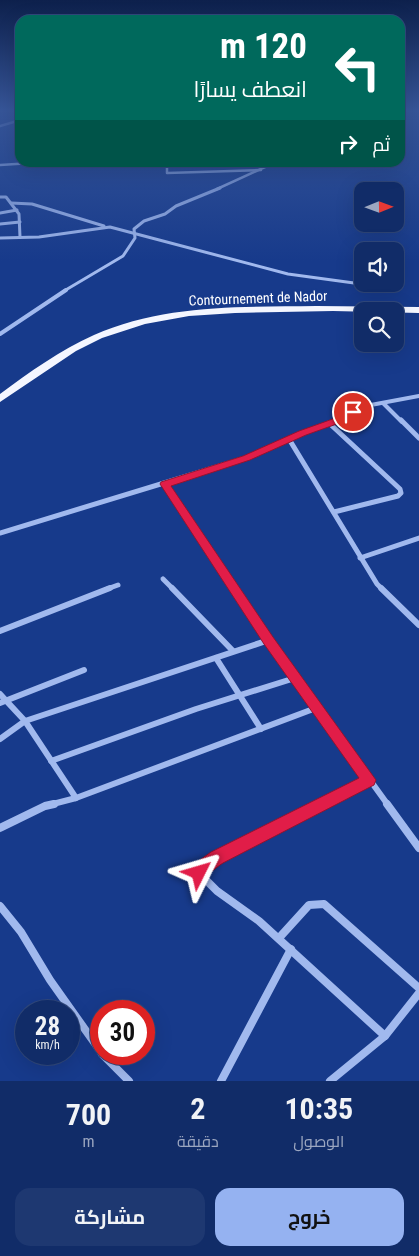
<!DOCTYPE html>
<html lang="ar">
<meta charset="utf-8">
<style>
body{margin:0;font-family:"Roboto Condensed",Cairo,sans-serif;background:#1e3871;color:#f1f3f6;direction:rtl;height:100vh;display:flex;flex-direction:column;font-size:19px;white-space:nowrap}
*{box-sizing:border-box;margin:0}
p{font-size:16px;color:#9ca7c0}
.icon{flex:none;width:28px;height:28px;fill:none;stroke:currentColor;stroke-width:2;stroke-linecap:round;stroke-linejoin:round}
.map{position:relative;height:1081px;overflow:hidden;direction:ltr}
.panel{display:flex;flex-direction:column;background:#112c68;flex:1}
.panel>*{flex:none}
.hud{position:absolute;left:15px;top:15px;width:390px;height:152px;border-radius:15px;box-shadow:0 5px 20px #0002,0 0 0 1px #30487c;direction:rtl;background:#00695c;color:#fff;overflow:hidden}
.needle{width:32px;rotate:89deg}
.tools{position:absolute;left:354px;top:182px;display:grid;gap:10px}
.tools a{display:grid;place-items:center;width:50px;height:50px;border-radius:10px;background:#112c68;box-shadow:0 5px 20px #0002,0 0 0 1px #30487c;font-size:25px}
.speed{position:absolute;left:15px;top:1000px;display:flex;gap:10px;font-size:25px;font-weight:700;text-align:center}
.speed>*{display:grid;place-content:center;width:65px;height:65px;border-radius:50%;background:#112c68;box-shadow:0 5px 20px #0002,0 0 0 1px #30487c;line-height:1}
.speed small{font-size:12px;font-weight:400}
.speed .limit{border:8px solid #d22;background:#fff;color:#111}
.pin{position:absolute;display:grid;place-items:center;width:42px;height:42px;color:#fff;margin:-21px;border:2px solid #fff;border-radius:50%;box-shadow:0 1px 5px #0007}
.me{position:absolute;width:55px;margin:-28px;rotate:50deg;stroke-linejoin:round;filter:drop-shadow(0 0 4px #0008)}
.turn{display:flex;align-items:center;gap:18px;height:105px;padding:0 15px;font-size:22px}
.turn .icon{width:65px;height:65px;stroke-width:2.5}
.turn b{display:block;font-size:35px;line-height:42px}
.then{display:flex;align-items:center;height:48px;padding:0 15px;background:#0003;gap:10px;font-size:19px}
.eta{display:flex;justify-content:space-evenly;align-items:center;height:85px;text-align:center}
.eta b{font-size:30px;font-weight:700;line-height:35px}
.action{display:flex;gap:10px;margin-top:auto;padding:10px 15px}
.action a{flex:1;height:58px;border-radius:15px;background:#95b2f1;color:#111;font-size:20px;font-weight:700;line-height:58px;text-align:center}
.action a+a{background:#1e3871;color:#f1f3f6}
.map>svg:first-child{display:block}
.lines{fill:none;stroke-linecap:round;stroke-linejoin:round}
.minor-far5{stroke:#a1b9ee;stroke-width:2.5}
.minor-far4{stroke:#a1b9ee;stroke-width:3}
.minor-far3{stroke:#a1b9ee;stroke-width:4}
.minor-far2{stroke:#a1b9ee;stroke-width:5}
.minor-far1{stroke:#a1b9ee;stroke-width:6}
.minor{stroke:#a1b9ee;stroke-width:8}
.trunk{fill:#f4f6ff;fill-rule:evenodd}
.route{fill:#e11d48;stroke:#92132f}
.labels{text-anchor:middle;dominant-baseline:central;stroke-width:5;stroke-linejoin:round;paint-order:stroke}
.far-street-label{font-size:14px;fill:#fff;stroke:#173a8b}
</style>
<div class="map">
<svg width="419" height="1081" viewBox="0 0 419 1081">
<rect width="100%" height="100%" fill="#173a8b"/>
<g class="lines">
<g class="minor-far5">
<polyline points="17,109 20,111"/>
<polyline points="0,126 17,121 20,118"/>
<polyline points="167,162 167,173 261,170"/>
<polyline points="260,162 274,163"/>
<polyline points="0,165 48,162"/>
<polyline points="217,189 276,162"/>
</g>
<g class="minor-far4">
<polyline points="0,197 6,197 19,214 20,237"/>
<polyline points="11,203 32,204 104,226"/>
<polyline points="0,213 17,210"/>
<polyline points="0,224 20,222"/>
<polyline points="0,238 39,237 110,227 288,274 354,283 399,285"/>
<polyline points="64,291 123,256 135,238 134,229 144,221 165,214 176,206 220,188"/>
</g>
<g class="minor-far3">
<polyline points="0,334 66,290"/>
<polyline points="383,403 402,422"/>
<polyline points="335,422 345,418 360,407 419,396"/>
</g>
<g class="minor-far2">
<polyline points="401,420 419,438"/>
<polyline points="329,423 400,489 401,493 398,496 334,512"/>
<polyline points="289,439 377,584 382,589"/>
<polyline points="165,484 235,589"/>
<polyline points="0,533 246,458 303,433 339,420"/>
<polyline points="360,558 419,538"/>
<polyline points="163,579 173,589"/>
<polyline points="107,589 118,585"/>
</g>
<g class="minor-far1">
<polyline points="172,588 233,651"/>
<polyline points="234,588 269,640 388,805"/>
<polyline points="381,588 419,625"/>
<polyline points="0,631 110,588"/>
<polyline points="216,658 261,729"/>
<polyline points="0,694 25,721 76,798"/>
<polyline points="0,703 84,670"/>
<polyline points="0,739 25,721 269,640"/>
<polyline points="51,761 196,709 295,678"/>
<polyline points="49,805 76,798 316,708"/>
<polyline points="321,805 369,780"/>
</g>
<g class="minor">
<polyline points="323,804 217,858 202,867 199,873 217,891 259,921 385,1036"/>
<polyline points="387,804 419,848"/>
<polyline points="0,828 45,806 54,804"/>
<polyline points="0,906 21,932 50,980 101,1052"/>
<polyline points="279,938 309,905 324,904 419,988"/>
<polyline points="102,1054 129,1081"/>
<polyline points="221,1081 291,949"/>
<polyline points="330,1081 385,1036 419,993"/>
</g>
<path class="trunk" d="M316,306L419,307V313L333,311L235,313L189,316L145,324L102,338L76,351L0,402V394C30,372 60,350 94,335C163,304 242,307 316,306Z"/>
</g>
<linearGradient id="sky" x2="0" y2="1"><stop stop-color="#0d204c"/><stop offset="0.42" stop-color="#365598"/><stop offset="1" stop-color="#365598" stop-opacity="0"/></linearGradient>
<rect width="419" height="261" fill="url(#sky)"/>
<path class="route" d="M353,409L358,412L348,420L306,435L250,460L171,486L273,637L376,780L374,785L223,863C215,868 205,878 199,880L193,878L190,873L197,862L211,852L359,778L264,644L160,484L161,482L243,456L299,431L341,416Z"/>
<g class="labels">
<g class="far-street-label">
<text transform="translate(258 298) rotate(-2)">Contournement de Nador</text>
</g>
</g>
</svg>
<div class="tools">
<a><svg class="needle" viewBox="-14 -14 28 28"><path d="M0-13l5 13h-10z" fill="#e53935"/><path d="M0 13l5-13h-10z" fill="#9ca7c0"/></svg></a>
<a><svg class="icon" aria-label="sound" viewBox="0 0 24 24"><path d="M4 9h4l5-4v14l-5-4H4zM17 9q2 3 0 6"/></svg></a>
<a><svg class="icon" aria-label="search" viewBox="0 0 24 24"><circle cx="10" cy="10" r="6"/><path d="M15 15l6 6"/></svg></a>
</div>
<div class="speed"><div>28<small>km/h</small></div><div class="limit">30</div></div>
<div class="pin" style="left:353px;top:412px;background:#d93025"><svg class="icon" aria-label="arrive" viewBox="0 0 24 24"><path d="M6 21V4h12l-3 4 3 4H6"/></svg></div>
<svg class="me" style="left:199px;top:873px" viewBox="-20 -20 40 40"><path d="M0-17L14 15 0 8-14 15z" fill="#e11d48" stroke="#fff" stroke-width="4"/></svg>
<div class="hud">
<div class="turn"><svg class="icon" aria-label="left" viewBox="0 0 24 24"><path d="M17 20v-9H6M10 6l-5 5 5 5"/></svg><div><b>120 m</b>انعطف يسارًا</div></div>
<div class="then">ثم<svg class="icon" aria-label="right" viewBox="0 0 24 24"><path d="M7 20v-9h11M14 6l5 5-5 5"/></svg></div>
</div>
</div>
<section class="panel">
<div class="eta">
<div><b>10:35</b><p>الوصول</p></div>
<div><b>2</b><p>دقيقة</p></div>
<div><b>700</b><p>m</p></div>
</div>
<div class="action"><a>خروج</a><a>مشاركة</a></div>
</section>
